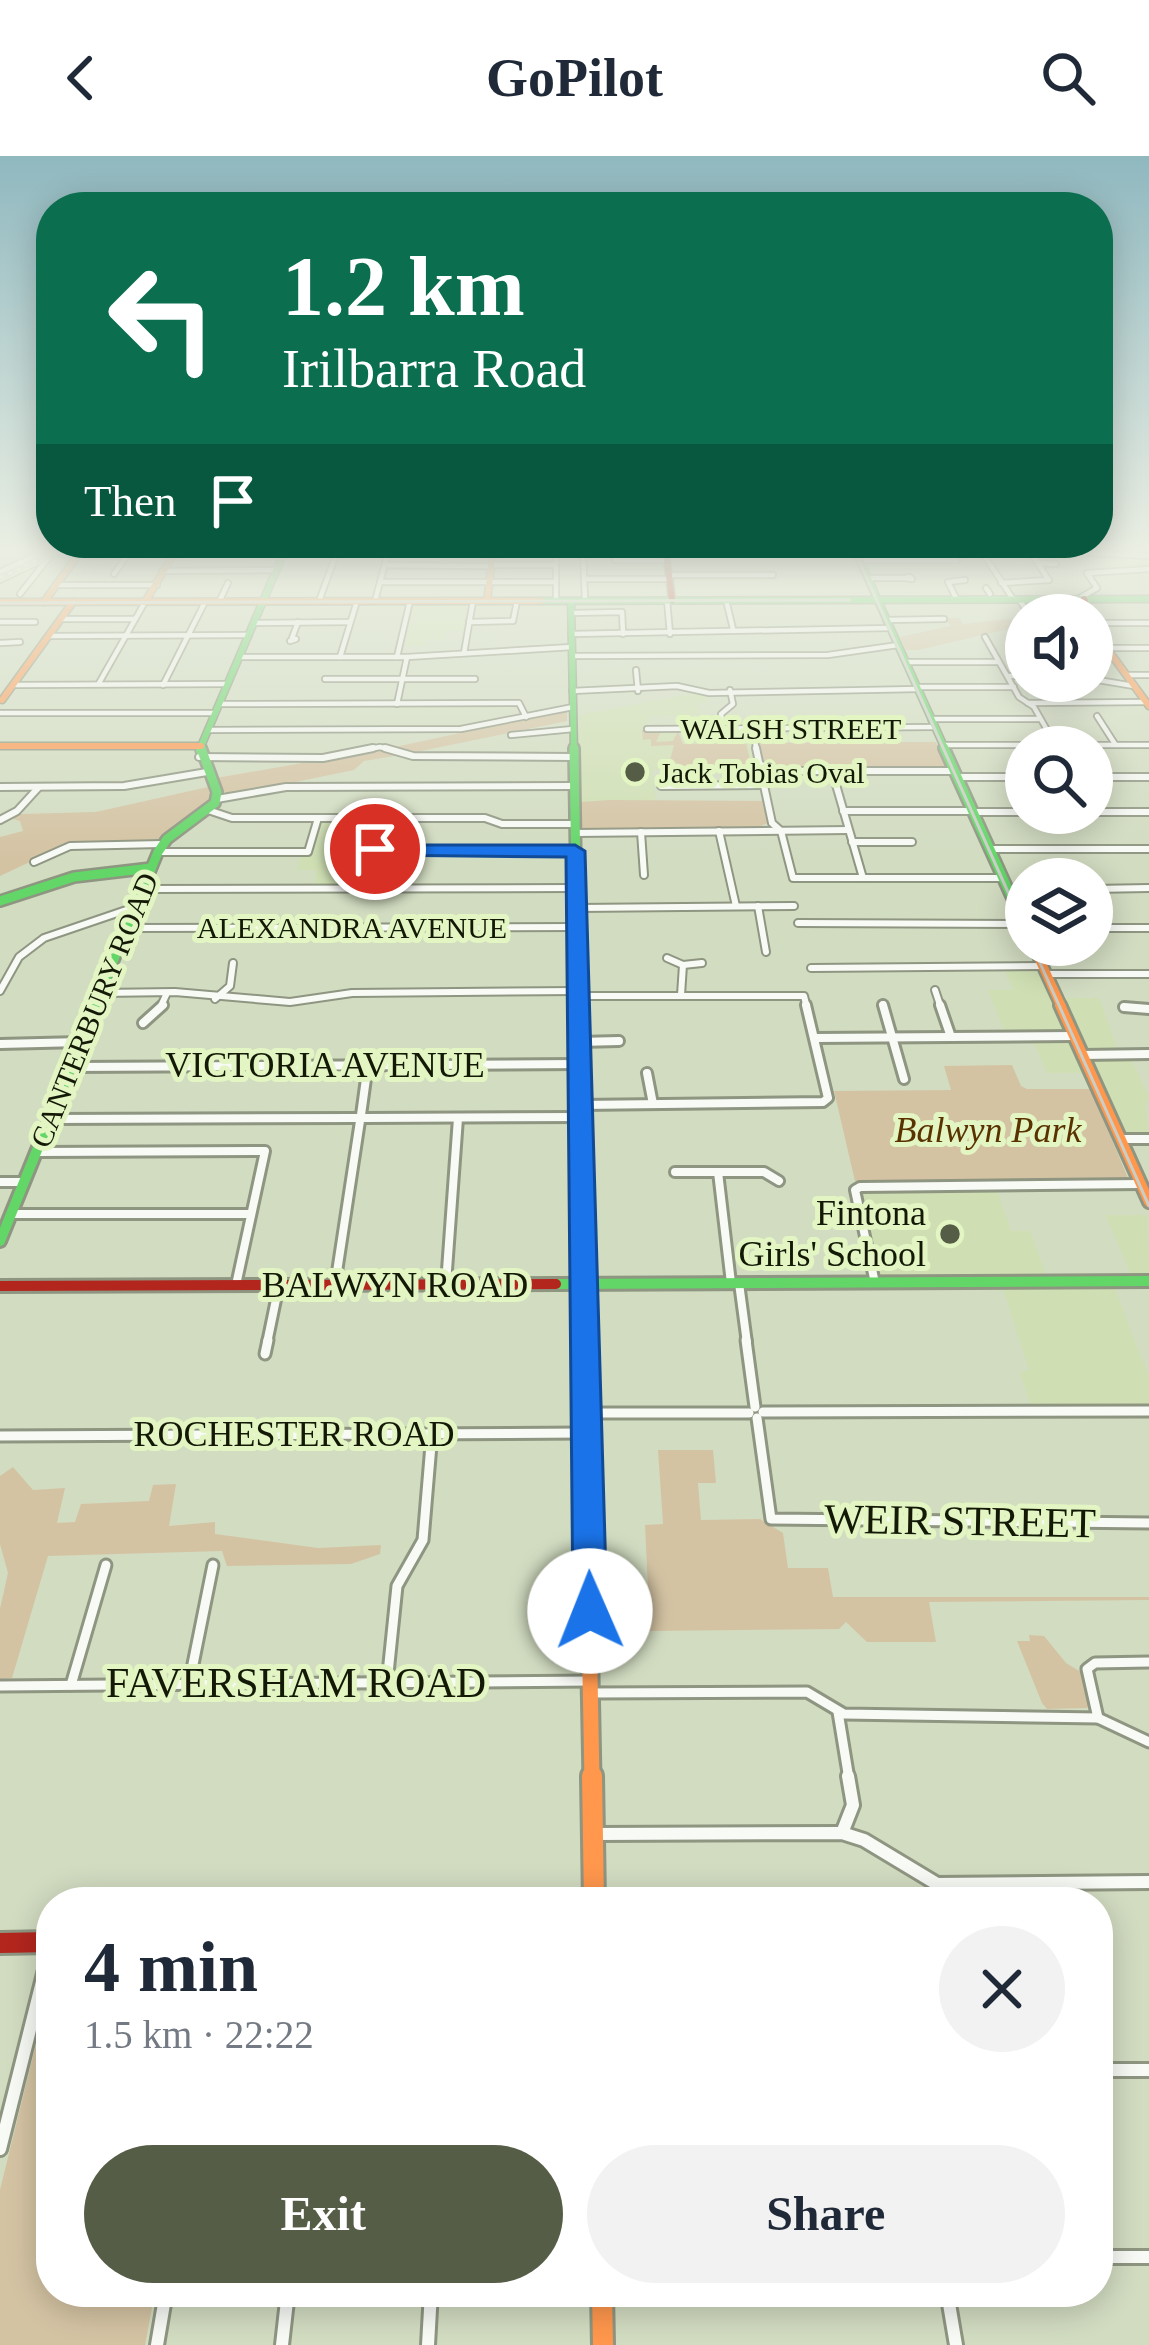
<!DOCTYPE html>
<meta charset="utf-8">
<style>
body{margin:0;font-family:Georgia,serif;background:#f2f2f3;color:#1f2937;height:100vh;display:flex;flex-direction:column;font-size:45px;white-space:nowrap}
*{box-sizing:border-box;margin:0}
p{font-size:39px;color:#747a83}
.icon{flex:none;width:66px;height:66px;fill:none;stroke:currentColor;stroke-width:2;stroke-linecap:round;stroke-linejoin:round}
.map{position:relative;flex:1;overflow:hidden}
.drawer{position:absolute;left:36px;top:1731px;width:1077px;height:420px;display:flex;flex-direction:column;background:#fff;border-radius:48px;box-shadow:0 6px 30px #0003}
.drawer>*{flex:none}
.guide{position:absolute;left:36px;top:36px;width:1077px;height:366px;border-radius:48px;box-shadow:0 6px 30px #0003;background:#0b6e4f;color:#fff;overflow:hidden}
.fabs{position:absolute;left:1005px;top:438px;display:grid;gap:24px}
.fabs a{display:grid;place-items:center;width:108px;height:108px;border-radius:50%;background:#fff;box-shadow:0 6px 30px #0003;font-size:60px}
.pin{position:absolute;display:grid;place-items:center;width:102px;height:102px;color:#fff;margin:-51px;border:6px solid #fff;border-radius:50%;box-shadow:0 3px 12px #0007}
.me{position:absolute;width:132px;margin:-66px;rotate:359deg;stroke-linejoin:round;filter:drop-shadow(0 0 9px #0008)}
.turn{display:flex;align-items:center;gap:42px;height:252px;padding:0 48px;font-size:54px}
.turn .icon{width:156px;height:156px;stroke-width:2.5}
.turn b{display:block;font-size:84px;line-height:102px}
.then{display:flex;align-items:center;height:114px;padding:0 48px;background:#0003;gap:24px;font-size:45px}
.round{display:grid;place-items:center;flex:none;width:126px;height:126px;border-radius:63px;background:#f2f2f3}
.overview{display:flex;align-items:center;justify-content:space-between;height:204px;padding:0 48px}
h1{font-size:72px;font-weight:700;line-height:90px}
.cta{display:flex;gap:24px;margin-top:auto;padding:24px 48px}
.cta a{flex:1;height:138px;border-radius:72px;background:#565d47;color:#fff;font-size:48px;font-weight:700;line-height:138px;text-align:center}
.cta a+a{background:#f2f2f3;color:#1f2937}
header{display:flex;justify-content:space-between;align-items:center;height:156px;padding:0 48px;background:#fff;font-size:54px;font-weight:700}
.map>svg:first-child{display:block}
.built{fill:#cfdfb3}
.green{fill:#d4c3a3}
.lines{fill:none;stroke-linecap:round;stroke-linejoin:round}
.street-far4-casing{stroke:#8e9581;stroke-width:8}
.street-far3-casing{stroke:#8e9581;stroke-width:10}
.street-far2-casing{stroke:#8e9581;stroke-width:14}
.street-far1-casing{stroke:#8e9581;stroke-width:15}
.street-casing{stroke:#8e9581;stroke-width:18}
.fast-far3-casing{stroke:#8e9581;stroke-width:9}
.fast-far2-casing{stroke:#8e9581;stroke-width:14}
.fast-far1-casing{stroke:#8e9581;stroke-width:16}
.fast-casing{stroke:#8e9581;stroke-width:21}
.slow-far4-casing{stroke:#8e9581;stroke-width:9}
.slow-far3-casing{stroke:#8e9581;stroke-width:14}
.slow-far2-casing{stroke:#8e9581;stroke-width:16}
.slow-far1-casing{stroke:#8e9581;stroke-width:21}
.slow-casing{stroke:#8e9581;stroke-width:26}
.jam-far2-casing{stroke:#8e9581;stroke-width:9}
.jam-far1-casing{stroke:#8e9581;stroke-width:16}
.jam-casing{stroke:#8e9581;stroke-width:26}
.street-far4{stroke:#f8faf6;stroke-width:4.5}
.street-far3{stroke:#f8faf6;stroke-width:6}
.street-far2{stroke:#f8faf6;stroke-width:8}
.street-far1{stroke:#f8faf6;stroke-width:9}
.street{stroke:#f8faf6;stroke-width:12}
.fast-far3{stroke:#63d668;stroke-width:6}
.fast-far2{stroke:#63d668;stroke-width:9}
.fast-far1{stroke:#63d668;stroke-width:10}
.fast{stroke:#63d668;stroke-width:15}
.slow-far4{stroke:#ff974d;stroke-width:6}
.slow-far3{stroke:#ff974d;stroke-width:9}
.slow-far2{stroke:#ff974d;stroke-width:10}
.slow-far1{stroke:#ff974d;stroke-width:15}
.slow{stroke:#ff974d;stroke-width:20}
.jam-far2{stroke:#b3261e;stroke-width:6}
.jam-far1{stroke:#b3261e;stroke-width:10}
.jam{stroke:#b3261e;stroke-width:20}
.tram{stroke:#cbcec6;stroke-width:3}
.rail-casing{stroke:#cbcec6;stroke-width:6}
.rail{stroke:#e2f5c2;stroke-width:3;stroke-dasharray:4.5;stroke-linecap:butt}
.route{fill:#1a73e8;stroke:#114b97;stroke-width:3}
.poi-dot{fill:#565d47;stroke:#e2f5c2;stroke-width:4.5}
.labels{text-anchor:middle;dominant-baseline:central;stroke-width:10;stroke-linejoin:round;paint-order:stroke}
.far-street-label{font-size:30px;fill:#131906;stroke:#e2f5c2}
.far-poi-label{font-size:30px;fill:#131906;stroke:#e2f5c2;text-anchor:start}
.street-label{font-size:36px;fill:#131906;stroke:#e2f5c2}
.park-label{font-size:36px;font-style:italic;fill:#5a3200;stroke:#e2f5c2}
.poi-label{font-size:36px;fill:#131906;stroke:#e2f5c2;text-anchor:end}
.near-street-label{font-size:42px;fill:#131906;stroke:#e2f5c2}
</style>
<header><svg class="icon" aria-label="back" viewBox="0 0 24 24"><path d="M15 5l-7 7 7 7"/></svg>GoPilot<svg class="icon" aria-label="search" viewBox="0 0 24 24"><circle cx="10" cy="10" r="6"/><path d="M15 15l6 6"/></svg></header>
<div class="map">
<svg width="1149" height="2189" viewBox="0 0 1149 2189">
<rect width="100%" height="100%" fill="#d2dcc1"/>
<g class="built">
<polygon points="413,447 469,447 465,474 447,474 445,484 426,484 425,490 404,490"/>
<polygon points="696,537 707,539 707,547 697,547 700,559 650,560 646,574 678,575 680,586 751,586 756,613 652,614 656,645 581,646 579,559"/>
<polygon points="375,664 369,697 394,698 391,713 374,714 370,729 314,730 317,714 297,714 301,699 312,698 320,665"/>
<polygon points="1005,813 1037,813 1083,917 1047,917 1030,877 1005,877 988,834 1013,834"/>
<polygon points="1065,842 1099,842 1118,895 1088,892"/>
<polygon points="1130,902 1149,941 1145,951 1149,979 1128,980 1093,904"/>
<polygon points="997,1035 1011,1075 1030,1075 1046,1120 879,1122 858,1036"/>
<polygon points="1106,1059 1147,1059 1149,1119 1131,1119"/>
<polygon points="1114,1131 1149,1221 1149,1249 1031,1250 1020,1216 1029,1214 1003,1132"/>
</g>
<g class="green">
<polygon points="1026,461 1026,469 918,494 906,494 900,481 951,470 944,462 959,462 963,468"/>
<polygon points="567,554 567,565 411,597 395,591"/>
<polygon points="642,574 661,575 656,586 673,585 678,575 683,588 746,587 752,612 688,612 670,604 674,589 651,590 651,583 643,584"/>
<polygon points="936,586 950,615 773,616 765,620 759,587"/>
<polygon points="383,593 400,599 364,605 354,614 227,640 216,622"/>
<polygon points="208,631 211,645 159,688 66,689 0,720 0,681 23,675 20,665 13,663 20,658 96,656"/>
<polygon points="609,644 763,645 768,667 754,673 582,675 581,646"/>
<polygon points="1012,909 1021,930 1027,933 1091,933 1130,1027 855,1025 834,935 951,934 944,910"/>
<polygon points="658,1294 713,1294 716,1327 698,1327 701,1364 760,1363 783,1377 788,1412 828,1412 833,1441 1149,1441 1149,1444 929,1446 936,1486 867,1486 846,1466 839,1473 650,1475 648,1459 600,1459 600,1433 648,1432 645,1369 663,1368"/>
<polygon points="13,1311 33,1334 65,1332 57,1367 75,1366 81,1348 149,1345 153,1329 176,1328 169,1370 215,1366 215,1378 318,1392 381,1389 380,1398 351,1408 227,1410 222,1395 48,1400 12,1522 0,1523 0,1453 8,1417 0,1388 0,1320"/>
<polygon points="1029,1479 1044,1480 1066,1507 1081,1516 1090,1548 1087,1552 1047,1553 1042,1547 1017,1485 1030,1485"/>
<polygon points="51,1827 51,2136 155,2136 145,2189 0,2189 0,2034"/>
</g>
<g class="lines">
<defs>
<g id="street-far4">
<polyline points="556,396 556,445"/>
<polyline points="583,396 585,444"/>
<polyline points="982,396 1013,443"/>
<polyline points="1070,396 1149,400"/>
<polyline points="172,398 247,397"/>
<polyline points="78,400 174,399"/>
<polyline points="615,404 667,404"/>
<polyline points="859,404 957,404"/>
<polyline points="1039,407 1056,408"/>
<polyline points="385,409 492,410"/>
<polyline points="492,409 556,409"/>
<polyline points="162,415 277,414"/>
<polyline points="0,416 37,399"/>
<polyline points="114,418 126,401"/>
<polyline points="669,419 773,419"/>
<polygon points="910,421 912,423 906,422"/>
<polyline points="868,422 906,422"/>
<polyline points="587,423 670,423"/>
<polyline points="0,424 59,396"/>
<polyline points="380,426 490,426"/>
<polyline points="490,426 556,426"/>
<polyline points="1001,427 1049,424 1030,396"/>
<polyline points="56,429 157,429"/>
<polyline points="986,432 990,438"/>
<polyline points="20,438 50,400"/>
<polyline points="1019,443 1029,459"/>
<polyline points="1078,443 1097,432 1087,417 1149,413"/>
<polyline points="667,444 670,478"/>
<polyline points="726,444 733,473"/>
<polyline points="957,444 948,426 965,424"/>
<polyline points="319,445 337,396"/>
<polyline points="375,445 388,396"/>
<polyline points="219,446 228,427"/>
<polyline points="571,457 622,456 623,478"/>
<polyline points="62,463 135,463"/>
<polyline points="886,464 944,463"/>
<polyline points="0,466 35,466"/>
<polyline points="469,466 513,465 517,445"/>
<polyline points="254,467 350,466"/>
<polyline points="1092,467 1149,467"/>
<polyline points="571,478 890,472"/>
<polyline points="50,480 249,479"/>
<polyline points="985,481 1019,541 1034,551 1055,588"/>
<polyline points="290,485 296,483 292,482 298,466"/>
<polyline points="0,487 20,486"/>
<polyline points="1106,492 1149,492"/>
<polyline points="464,497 473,445"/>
<polyline points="572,500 828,499 898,489"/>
<polyline points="239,501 407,501 572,491"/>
<polyline points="340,501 357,445"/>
<polyline points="397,501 410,445"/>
<polyline points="906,506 998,506"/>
<polyline points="636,514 638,535"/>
<polyline points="1126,519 1149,519"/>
<polyline points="1008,520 1026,520"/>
<polyline points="325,523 475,523"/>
<polyline points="1092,523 1134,530"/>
<polyline points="99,527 145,446"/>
<polyline points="16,529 227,528"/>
<polyline points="163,529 205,446"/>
<polyline points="917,531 1014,531"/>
<polyline points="572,535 677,530 709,537 918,533"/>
<polyline points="1028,547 1146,546"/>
<polyline points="219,548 519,547 526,561"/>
<polyline points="397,548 407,501"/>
<polyline points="0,557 215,557"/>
<polyline points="1097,560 1115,588"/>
<polyline points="931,563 1039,563"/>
<polyline points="723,572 721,558 733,548 730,534"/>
<polyline points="752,572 757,595"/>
<polyline points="647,573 935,571"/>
<polyline points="208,574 461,573 573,551"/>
<polyline points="511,579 573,573"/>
<polyline points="943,589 1149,589"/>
<polyline points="358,595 380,591 396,595"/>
</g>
<g id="street-far3">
<polyline points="385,592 413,600 573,601"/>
<polyline points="756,592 772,667 781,675 793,722 1003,722"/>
<polyline points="199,601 323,602 373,592"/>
<polyline points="761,609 780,615 763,624"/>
<polyline points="780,615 955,615"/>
<polyline points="832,615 863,722"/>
<polyline points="957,621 1026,621"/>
<polyline points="1092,621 1149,621"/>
<polyline points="661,630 764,629"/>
<polyline points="0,631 124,630 207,616"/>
<polyline points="217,643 286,631 574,630"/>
<polyline points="208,654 232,662 485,662 502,668 574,668"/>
<polyline points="843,655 973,655"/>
<polyline points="974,656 1026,656"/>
<polyline points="1092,656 1149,656"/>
<polyline points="381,662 375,693 379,695 575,695"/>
<polyline points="0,664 17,655 38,632"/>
<polyline points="719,675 736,750"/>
<polyline points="641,676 644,719"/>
<polyline points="575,677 848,674"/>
<polyline points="852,686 912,686"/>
<polyline points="990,693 1149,693"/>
<polyline points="159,696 308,696 318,662"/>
<polyline points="34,706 70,690 162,688"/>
<polyline points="143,733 576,732"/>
<polyline points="1008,733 1026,733"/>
<polyline points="1092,733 1149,732"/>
<polyline points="758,750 766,796"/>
<polyline points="577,752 794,750"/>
<polyline points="798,767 1024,768"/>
<polyline points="127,772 577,771"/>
<polyline points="1092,772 1149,772"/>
<polyline points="667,802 683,809"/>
<polyline points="811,812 1043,810"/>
<polyline points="1046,818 1149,818"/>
<polyline points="935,834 941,852"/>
<polyline points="0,835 19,801 44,782 135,751"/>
<polyline points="101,837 175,836 290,846 352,837 578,835"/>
<polyline points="681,839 683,809 702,807"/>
<polyline points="578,840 804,840 807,852"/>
<polyline points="215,843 230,830 233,807"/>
<polyline points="883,848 884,852"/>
<polyline points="1124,851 1142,852"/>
<polyline points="160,852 167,837"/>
</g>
<g id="street-far2">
<polyline points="883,849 904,923"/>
<polyline points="940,849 951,881"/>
<polyline points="1124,851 1149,853"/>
<polyline points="143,867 163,849"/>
<polyline points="815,882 1074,880"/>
<polyline points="579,886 619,885"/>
<polyline points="0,888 81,886"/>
<polyline points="1082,899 1149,898"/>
<polyline points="71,911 579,908"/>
<polyline points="647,917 653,948"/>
<polyline points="581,949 823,946 828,942 806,849"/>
<polyline points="361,959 368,908"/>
<polyline points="365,962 580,961"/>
<polyline points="50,963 356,962"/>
<polyline points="1121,983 1149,983"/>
<polyline points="36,996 265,995 236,1129"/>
<polyline points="675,1016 764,1016 779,1025"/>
<polyline points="718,1016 731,1127"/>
<polyline points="0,1026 24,1026"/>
<polyline points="11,1058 251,1058"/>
<polyline points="739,1127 747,1187"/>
<polyline points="875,1127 855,1034 860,1031 1141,1028"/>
<polyline points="446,1128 458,962"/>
<polyline points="335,1129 360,965"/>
<polyline points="267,1187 279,1129"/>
</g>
<g id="street-far1">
<polyline points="746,1184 755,1251"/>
<polyline points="265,1198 268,1184"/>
<polyline points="763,1256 1149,1255"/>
<polyline points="587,1257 749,1257"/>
<polyline points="757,1262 771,1363 1149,1367"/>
<polyline points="0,1280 586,1277"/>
<polyline points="387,1527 397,1430 423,1384 432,1277"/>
<polyline points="189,1528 213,1409"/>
<polyline points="71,1529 106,1409"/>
<polyline points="0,1530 591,1525"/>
<polyline points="592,1537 807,1536 844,1558 1098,1562 1087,1513 1095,1507 1149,1506"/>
<polyline points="838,1556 849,1623"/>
<polyline points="1098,1562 1149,1586"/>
</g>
<g id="street">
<polyline points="842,1677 853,1649 848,1620"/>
<polyline points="595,1678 842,1677 864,1684 937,1728 1149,1726"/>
<polyline points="1098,1914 1149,1914"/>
<polyline points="0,1993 51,1790"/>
<polyline points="1098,2101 1149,2101"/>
<polyline points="947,2136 956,2189"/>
<polyline points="157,2189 166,2136"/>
<polyline points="282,2189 288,2136"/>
<polyline points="428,2189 431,2136"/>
</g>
<g id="fast-far3">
<polyline points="856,396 946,595"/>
<polyline points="541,445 1149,443"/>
<polyline points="571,445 574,595"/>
<polyline points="199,595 284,396"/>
</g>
<g id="fast-far2">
<polyline points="574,592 578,852"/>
<polyline points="944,592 1026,773"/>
<polyline points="0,745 74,721 151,712"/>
<polyline points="94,852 158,696 167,683 215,647 217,636 201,592"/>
</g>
<g id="fast-far1">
<polyline points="578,849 584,1187"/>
<polyline points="0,1085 96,849"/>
<polyline points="556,1128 1149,1125"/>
</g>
<polyline id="fast" points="584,1184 588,1416"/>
<g id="slow-far4">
<polyline points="487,445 493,396"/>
<polyline points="0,446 541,445"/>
<polyline points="44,446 80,396"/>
<polyline points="145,446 175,396"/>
<polyline points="1092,472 1149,550"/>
<polyline points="2,544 73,446"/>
<polyline points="0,590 201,590"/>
</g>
<polyline id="slow-far3" points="1033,789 1062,852"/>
<polyline id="slow-far2" points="1060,849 1149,1046"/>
<polyline id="slow-far1" points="588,1416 592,1623"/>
<g id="slow">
<polyline points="592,1620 594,1746"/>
<polyline points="602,2136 603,2189"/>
</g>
<g id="jam-far2">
<polyline points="666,396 672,444"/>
<polyline points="1083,459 1079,453 1086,448 1084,443"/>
</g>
<polyline id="jam-far1" points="0,1130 556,1128"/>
<polyline id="jam" points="0,1787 51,1786"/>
</defs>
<use href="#street-far4" class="street-far4-casing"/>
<use href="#street-far3" class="street-far3-casing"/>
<use href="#street-far2" class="street-far2-casing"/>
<use href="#street-far1" class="street-far1-casing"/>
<use href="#street" class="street-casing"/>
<use href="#fast-far3" class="fast-far3-casing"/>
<use href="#fast-far2" class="fast-far2-casing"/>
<use href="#fast-far1" class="fast-far1-casing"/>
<use href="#fast" class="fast-casing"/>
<use href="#slow-far4" class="slow-far4-casing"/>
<use href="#slow-far3" class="slow-far3-casing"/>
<use href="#slow-far2" class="slow-far2-casing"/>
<use href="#slow-far1" class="slow-far1-casing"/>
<use href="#slow" class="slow-casing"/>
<use href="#jam-far2" class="jam-far2-casing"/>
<use href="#jam-far1" class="jam-far1-casing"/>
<use href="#jam" class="jam-casing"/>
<use href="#street-far4" class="street-far4"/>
<use href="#street-far3" class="street-far3"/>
<use href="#street-far2" class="street-far2"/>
<use href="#street-far1" class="street-far1"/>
<use href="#street" class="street"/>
<use href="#fast-far3" class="fast-far3"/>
<use href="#fast-far2" class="fast-far2"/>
<use href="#fast-far1" class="fast-far1"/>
<use href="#fast" class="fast"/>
<use href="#slow-far4" class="slow-far4"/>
<use href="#slow-far3" class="slow-far3"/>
<use href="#slow-far2" class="slow-far2"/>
<use href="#slow-far1" class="slow-far1"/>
<use href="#slow" class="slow"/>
<use href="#jam-far2" class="jam-far2"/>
<use href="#jam-far1" class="jam-far1"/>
<use href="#jam" class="jam"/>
<g class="tram">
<polyline points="855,396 1026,776"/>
<polyline points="0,447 850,444"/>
<polyline points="1032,789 1149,1050"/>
</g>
<defs>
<polyline id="rail" points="0,422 55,396"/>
</defs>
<use href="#rail" class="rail-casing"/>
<use href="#rail" class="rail"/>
</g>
<linearGradient id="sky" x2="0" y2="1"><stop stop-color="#8fb8bf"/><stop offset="0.56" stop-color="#ebefe3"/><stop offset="1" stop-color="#ebefe3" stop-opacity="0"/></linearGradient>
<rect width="1149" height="703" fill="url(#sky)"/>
<polygon class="route" points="368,689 575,689 585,695 607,1455 602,1466 590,1471 578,1466 573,1455 566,701 375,699 368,697"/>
<g class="poi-dot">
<circle cx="635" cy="616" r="12"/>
<circle cx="950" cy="1078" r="12"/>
</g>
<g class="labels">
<g class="far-street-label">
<text x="791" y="572">WALSH STREET</text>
<text x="352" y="771">ALEXANDRA AVENUE</text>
<text transform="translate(94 854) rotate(-68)">CANTERBURY ROAD</text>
</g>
<g class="far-poi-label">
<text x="659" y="616">Jack Tobias Oval</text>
</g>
<g class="street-label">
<text x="325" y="909">VICTORIA AVENUE</text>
<text x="395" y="1129">BALWYN ROAD</text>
<text x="294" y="1278">ROCHESTER ROAD</text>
</g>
<g class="park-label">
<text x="988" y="974">Balwyn Park</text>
</g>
<g class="poi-label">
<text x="926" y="1057">Fintona<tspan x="926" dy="41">Girls' School</tspan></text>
</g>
<g class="near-street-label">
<text transform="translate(960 1365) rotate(1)">WEIR STREET</text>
<text x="296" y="1527">FAVERSHAM ROAD</text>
</g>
</g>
</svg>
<div class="fabs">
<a><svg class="icon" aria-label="sound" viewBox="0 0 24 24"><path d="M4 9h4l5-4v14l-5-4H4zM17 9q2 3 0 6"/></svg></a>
<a><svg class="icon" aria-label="search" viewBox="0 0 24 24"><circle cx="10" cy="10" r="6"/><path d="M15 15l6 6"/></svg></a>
<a><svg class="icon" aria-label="layers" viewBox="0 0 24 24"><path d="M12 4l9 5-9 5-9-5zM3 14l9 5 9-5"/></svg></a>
</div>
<div class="pin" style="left:375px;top:693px;background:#d93025"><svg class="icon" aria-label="arrive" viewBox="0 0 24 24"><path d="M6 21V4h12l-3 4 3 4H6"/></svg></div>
<svg class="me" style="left:590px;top:1455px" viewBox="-20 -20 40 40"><circle r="19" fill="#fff"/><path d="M0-13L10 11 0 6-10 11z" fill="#1a73e8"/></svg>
<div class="guide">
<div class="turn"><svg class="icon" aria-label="left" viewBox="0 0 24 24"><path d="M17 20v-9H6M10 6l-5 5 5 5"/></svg><div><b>1.2 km</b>Irilbarra Road</div></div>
<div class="then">Then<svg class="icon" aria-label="arrive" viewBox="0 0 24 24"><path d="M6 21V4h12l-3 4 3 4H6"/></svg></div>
</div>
<section class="drawer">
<div class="overview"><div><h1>4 min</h1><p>1.5 km · 22:22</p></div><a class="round"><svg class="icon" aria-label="close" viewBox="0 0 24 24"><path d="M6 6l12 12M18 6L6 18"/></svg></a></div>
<div class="cta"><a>Exit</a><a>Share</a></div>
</section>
</div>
